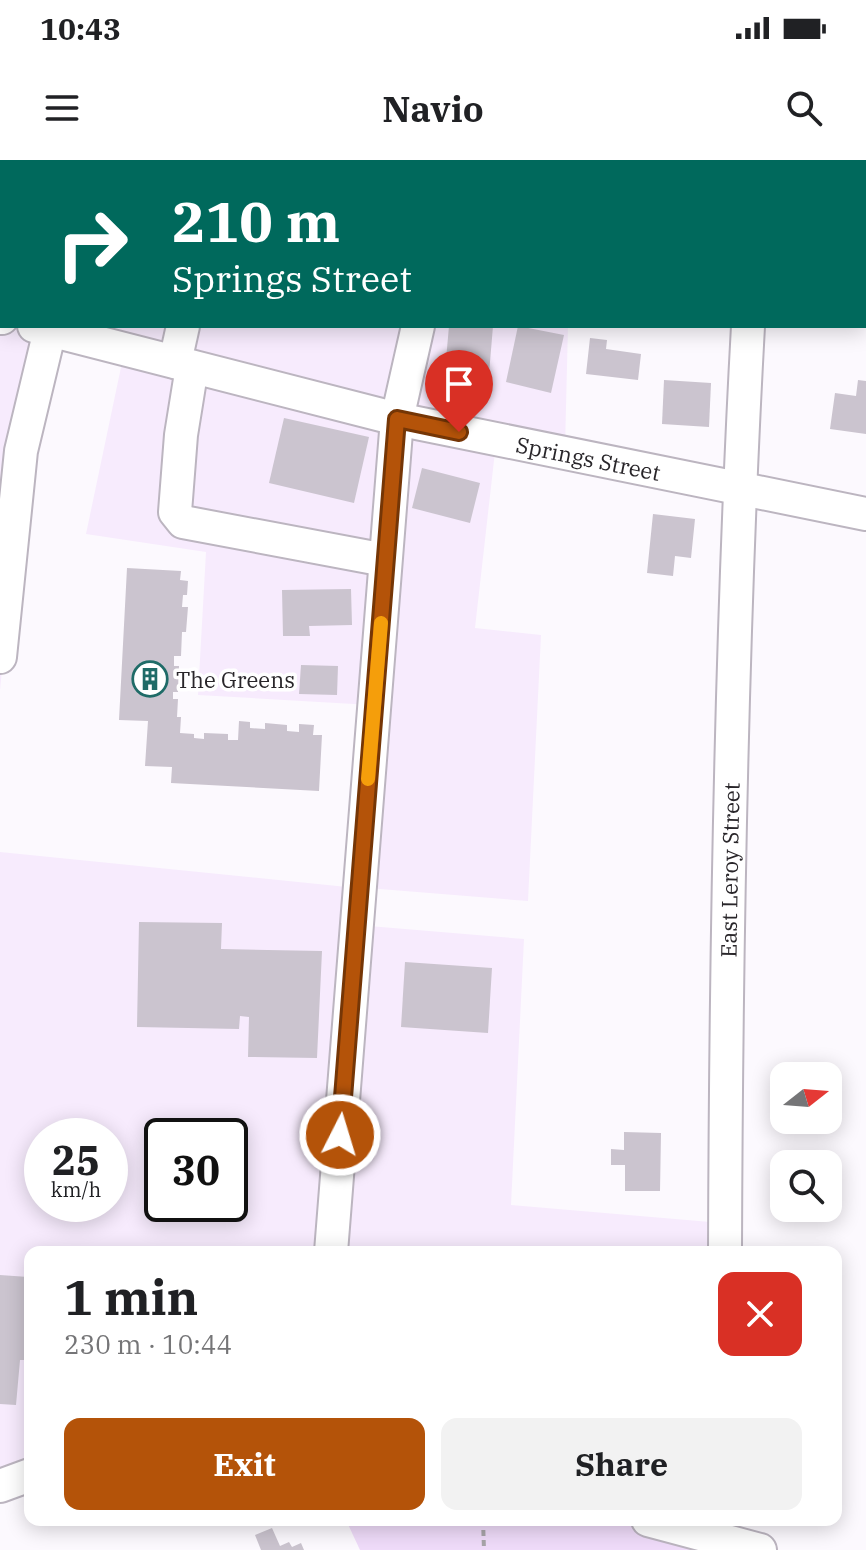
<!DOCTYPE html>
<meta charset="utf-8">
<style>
body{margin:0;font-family:"IBM Plex Serif",serif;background:#f2f2f2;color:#202124;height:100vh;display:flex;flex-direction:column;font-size:30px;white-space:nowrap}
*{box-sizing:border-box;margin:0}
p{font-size:26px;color:#757577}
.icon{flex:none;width:44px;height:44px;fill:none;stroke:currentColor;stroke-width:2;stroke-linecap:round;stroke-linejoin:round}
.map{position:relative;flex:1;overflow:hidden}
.drawer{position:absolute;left:24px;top:1086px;width:818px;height:280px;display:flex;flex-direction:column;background:#fff;border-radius:16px;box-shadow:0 4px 20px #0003}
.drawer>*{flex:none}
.hud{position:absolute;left:0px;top:0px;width:866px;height:168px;box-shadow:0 4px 20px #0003;background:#00695c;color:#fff;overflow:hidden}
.needle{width:52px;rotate:73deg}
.tools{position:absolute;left:770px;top:902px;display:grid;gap:16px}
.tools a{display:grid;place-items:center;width:72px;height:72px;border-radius:16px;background:#fff;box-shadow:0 4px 20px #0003;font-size:40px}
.speed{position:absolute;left:24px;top:958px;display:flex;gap:16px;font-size:40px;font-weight:700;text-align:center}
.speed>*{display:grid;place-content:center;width:104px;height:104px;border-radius:50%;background:#fff;box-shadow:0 4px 20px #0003;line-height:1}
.speed small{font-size:20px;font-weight:400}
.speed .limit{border:4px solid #111;border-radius:12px;background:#fff;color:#111}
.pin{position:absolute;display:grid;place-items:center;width:68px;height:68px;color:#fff;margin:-82px -34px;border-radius:50% 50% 50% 0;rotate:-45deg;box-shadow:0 0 8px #0007}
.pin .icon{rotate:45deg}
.me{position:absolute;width:88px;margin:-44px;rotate:5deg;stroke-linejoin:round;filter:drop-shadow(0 0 6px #0008)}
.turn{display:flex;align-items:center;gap:28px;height:168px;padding:0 40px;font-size:36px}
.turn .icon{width:104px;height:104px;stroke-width:2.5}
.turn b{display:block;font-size:56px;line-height:68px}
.round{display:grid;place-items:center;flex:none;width:84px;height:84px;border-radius:16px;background:#f2f2f2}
.headline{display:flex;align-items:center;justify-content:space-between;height:136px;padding:0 40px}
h1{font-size:48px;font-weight:700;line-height:60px}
.action{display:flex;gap:16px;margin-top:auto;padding:16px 40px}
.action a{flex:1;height:92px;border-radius:16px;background:#b45309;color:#fff;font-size:32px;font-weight:700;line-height:92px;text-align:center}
.action a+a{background:#f2f2f2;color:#202124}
.status{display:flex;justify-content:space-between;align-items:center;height:56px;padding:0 40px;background:#fff;direction:ltr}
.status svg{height:22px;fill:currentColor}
header{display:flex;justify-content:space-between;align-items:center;height:104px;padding:0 40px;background:#fff;font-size:36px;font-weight:700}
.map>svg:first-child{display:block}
.built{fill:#f7ebfd;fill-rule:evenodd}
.green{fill:#efdbf9}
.building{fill:#cbc4cf}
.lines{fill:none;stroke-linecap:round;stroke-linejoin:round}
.minor-casing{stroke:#bcb5c0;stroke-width:36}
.path{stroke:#a8a5a9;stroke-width:4;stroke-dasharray:6 4;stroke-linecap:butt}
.minor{stroke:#fff;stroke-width:32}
.route-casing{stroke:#753606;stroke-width:20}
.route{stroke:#b45309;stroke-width:14}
.slow{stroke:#f59e0b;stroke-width:14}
.labels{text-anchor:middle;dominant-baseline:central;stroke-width:7;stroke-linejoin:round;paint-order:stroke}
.street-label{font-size:22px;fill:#29262a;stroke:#fff}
.poi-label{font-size:22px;fill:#29262a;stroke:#fff;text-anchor:start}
</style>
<div class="status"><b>10:43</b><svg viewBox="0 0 49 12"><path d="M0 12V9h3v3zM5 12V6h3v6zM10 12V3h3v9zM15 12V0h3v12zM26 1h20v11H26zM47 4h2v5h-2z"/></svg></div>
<header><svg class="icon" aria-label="menu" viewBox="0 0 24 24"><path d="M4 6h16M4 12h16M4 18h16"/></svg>Navio<svg class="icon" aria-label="search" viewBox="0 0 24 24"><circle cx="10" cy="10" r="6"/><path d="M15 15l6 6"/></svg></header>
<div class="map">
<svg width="866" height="1390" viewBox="0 0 866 1390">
<rect width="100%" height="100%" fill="#fcf9fe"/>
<g class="built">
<polygon points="0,0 572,0 2,2 2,166 568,166 565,288 497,274 475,468 541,475 528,741 355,727 371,545 198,535 206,392 86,374 124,193 53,174 23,296 0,530"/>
<path d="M0,692L347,727L345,764L524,779L511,1045L722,1063V1092H30V1319L0,1330ZM42,976H110V1044H42ZM162,976H230V1044H162Z"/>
</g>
<polygon class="green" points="346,1360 633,1360 745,1390 360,1390"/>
<g class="building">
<polygon points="449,166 493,166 489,214 445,211"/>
<polygon points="518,166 564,175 551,233 506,222"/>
<polygon points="590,178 607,180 606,189 641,194 638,220 586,214"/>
<polygon points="664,220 711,223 709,267 662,264"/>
<polygon points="858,220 866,221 866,274 830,269 835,233 856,236"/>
<polygon points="284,258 369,277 354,343 269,323"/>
<polygon points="422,308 480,323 470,363 412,348"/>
<polygon points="653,354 695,359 691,398 675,396 673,416 647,413"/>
<polygon points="127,408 181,411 180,420 188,421 187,435 183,435 182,447 188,447 186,472 182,472 181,496 174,496 174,506 179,506 178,532 173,532 173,539 178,539 177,557 181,557 180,573 194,574 194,578 204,579 204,573 228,574 228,580 238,580 239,561 250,562 250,568 265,569 265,563 287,565 287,571 299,572 299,564 314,565 313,575 322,575 319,631 171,623 172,607 145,606 148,561 119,560"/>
<polygon points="351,429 352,465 309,466 310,476 283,476 282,430"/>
<polygon points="301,505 338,506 337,535 299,534"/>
<polygon points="139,762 222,763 221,789 322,791 317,898 248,897 249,857 240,856 239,869 137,867"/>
<polygon points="405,802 492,808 488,873 401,867"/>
<polygon points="624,972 661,973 660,1031 625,1031 625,1005 611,1005 611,989 624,990"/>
<polygon points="0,1115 28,1117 25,1147 30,1147 30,1200 20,1200 16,1245 0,1244"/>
<polygon points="272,1368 280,1386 289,1382 292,1387 301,1383 304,1390 261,1390 255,1375"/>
</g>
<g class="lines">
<defs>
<g id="minor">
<polyline points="8,0 13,2"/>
<polyline points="427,0 427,2"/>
<polyline points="757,2 757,0"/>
<polyline points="0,86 2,87"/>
<polyline points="0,157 2,158"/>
<path id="s1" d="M34,166L397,259L866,354"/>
<polyline points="175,202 183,166"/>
<polyline points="192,207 181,275 175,352 183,362 385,400"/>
<polyline points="0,497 21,291 50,170"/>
<polyline points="331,1092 397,259 418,166"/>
<path id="s2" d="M725,1092C726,783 731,475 748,166"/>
<polyline points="0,1326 30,1315"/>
<polyline points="648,1360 760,1390"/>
</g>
</defs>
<use href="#minor" class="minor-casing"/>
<polyline class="path" points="483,1360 484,1390"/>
<use href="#minor" class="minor"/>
</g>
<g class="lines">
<defs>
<polyline id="route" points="340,975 397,259 459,272"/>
</defs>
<use href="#route" class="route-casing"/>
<use href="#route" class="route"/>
<polyline class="slow" points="368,619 381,463"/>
</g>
<defs>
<symbol id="building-ring" viewBox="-11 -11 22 22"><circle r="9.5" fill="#fff" stroke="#1f6b67" stroke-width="1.5"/><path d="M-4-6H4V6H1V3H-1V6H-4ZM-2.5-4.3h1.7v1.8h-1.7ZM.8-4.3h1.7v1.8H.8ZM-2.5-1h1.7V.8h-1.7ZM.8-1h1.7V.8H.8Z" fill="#1f6b67"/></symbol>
</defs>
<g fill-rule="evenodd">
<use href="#building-ring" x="130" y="499" width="40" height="40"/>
</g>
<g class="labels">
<g class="street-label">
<text stroke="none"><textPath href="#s1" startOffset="570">Springs Street</textPath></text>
<text stroke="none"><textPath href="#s2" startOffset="382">East Leroy Street</textPath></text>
</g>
<g class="poi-label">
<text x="176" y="519">The Greens</text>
</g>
</g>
</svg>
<div class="tools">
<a><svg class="needle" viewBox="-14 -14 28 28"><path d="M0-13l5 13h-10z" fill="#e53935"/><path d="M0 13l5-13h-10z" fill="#757577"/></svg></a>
<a><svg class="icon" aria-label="search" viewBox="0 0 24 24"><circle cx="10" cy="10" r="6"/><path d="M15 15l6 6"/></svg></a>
</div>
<div class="speed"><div>25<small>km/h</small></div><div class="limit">30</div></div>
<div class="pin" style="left:459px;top:272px;background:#d93025"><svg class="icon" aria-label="arrive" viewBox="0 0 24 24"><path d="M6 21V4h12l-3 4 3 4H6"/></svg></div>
<svg class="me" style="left:340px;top:975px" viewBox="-20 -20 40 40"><circle r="17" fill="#b45309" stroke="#fff" stroke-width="3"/><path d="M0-11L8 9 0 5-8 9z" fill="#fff"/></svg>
<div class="hud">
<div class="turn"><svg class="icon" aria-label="right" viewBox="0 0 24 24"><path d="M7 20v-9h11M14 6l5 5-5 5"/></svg><div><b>210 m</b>Springs Street</div></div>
</div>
<section class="drawer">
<div class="headline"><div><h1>1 min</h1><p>230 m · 10:44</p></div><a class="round" style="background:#d93025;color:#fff"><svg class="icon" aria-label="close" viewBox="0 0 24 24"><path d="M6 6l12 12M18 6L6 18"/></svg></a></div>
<div class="action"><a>Exit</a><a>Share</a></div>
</section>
</div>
